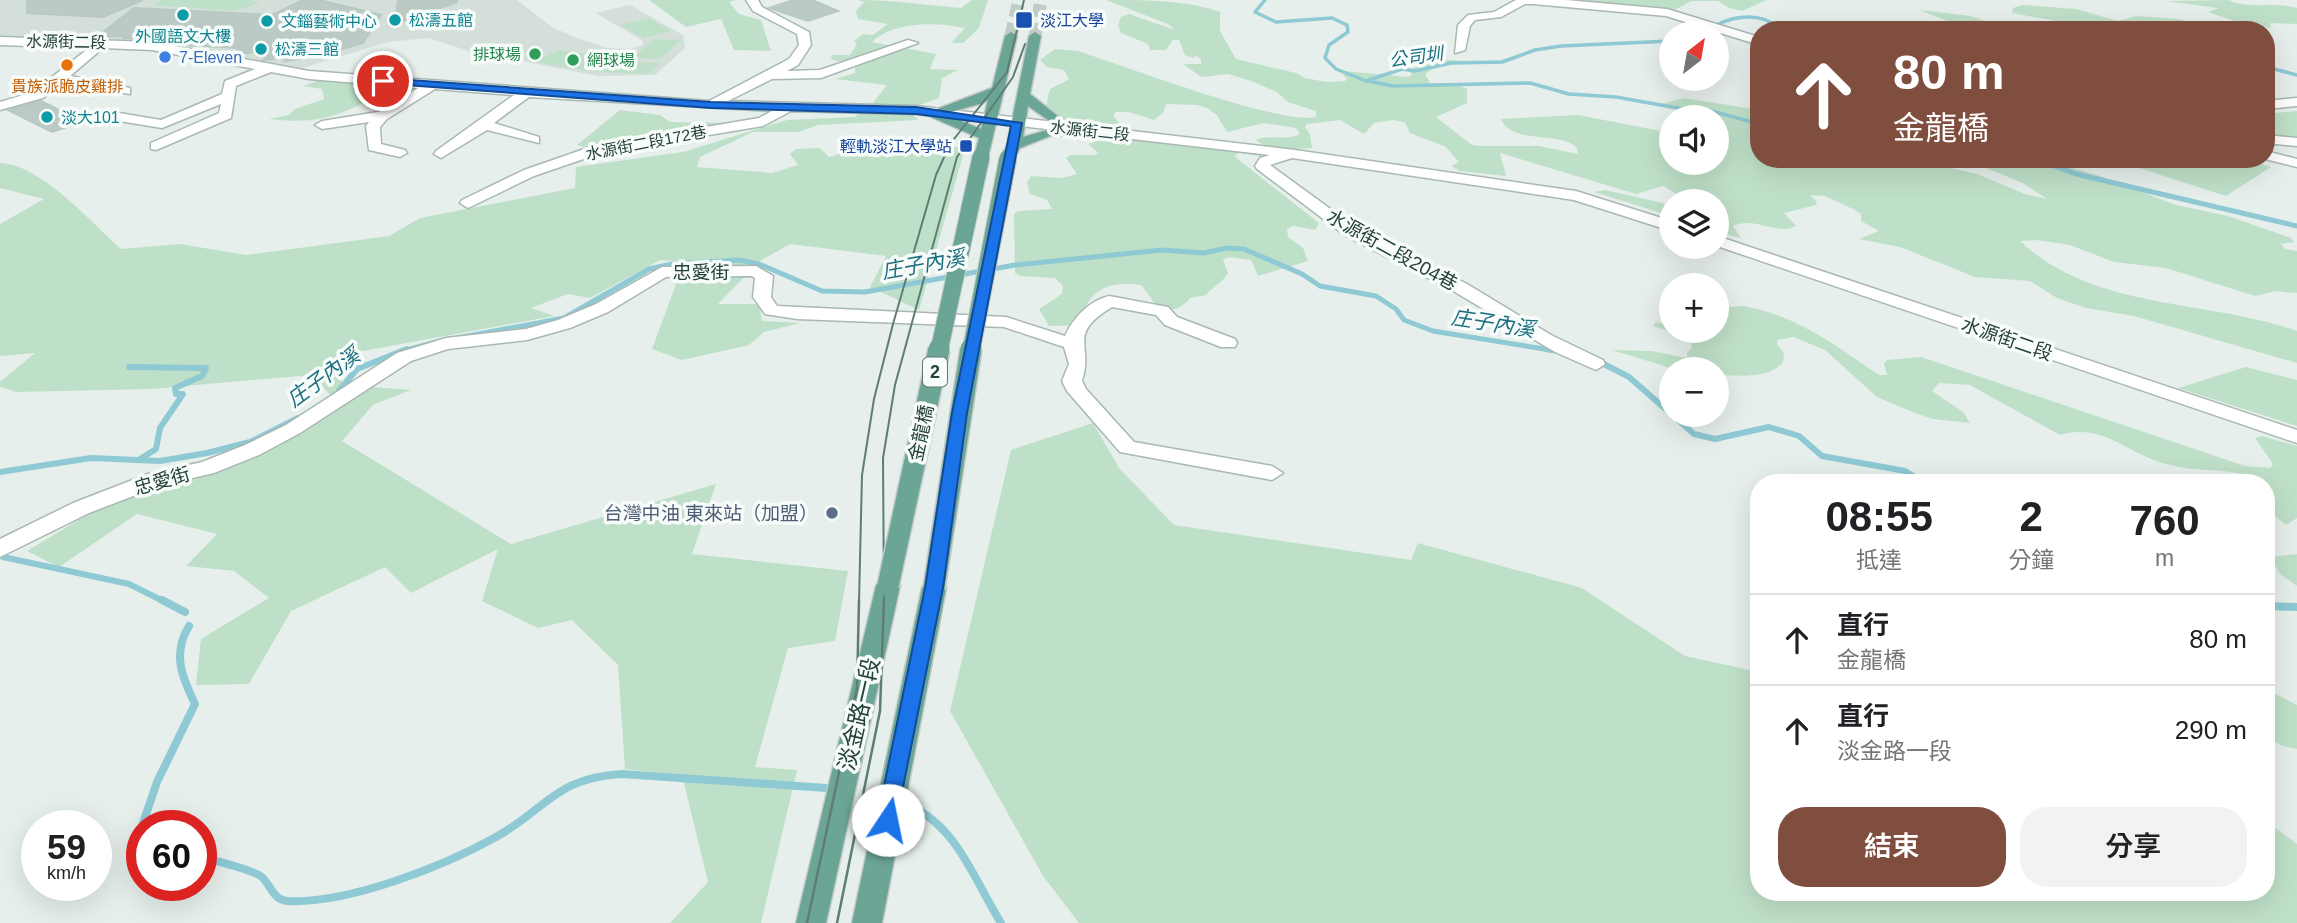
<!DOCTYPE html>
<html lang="zh-TW">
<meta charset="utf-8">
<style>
body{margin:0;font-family:Helvetica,"Noto Sans TC",sans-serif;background:#f2f2f2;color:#202124;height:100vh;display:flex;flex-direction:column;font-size:26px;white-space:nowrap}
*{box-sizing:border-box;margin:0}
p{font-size:23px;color:#757577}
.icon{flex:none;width:38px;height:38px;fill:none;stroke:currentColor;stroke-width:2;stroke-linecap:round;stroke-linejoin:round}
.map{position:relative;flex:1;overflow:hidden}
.side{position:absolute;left:1750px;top:474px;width:525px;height:427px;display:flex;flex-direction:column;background:#fff;border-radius:28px;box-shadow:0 7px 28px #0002}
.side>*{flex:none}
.hud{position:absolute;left:1750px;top:21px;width:525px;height:147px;border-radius:28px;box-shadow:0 7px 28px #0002;background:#7f4e3f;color:#fff;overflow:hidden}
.needle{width:46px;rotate:31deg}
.controls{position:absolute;left:1659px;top:21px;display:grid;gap:14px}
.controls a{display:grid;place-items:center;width:70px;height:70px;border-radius:50%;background:#fff;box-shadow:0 7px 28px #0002;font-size:35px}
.speed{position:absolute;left:21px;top:810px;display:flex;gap:14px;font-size:35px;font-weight:700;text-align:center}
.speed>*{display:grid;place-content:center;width:91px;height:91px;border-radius:50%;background:#fff;box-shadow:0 7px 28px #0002;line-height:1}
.speed small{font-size:18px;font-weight:400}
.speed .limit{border:10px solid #d22;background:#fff;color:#111}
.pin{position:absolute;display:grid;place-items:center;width:60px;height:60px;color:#fff;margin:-30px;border:4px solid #fff;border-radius:50%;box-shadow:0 2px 7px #0007}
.me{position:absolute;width:77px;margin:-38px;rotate:11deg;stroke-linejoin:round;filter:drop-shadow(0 0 5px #0008)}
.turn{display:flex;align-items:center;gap:24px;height:147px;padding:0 28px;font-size:32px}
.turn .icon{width:91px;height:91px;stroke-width:2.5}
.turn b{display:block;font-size:49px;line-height:60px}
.eta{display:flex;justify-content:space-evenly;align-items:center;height:119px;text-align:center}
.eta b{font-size:42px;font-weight:600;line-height:49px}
.action{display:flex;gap:14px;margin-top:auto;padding:14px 28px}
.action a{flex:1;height:80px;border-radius:28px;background:#7f4e3f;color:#fff;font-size:28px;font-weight:600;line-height:80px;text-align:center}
.action a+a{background:#f2f2f2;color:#202124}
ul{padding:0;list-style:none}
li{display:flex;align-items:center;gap:21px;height:91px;padding:0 28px;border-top:2px solid #e0e0e0}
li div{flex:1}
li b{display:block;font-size:26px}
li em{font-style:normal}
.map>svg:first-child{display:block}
.built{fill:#d4dfda}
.green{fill:#bfe0c8}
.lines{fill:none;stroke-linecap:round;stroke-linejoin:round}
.stream-far3{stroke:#8ec9d4;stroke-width:3.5}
.stream-far2{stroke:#8ec9d4;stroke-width:5}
.stream-far1{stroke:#8ec9d4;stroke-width:6}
.stream{stroke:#8ec9d4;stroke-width:8}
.building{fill:#bbcac4;stroke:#b8c9c2;stroke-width:2}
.primary-tunnel{stroke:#bfccc8;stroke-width:13;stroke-dasharray:13 6;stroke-linecap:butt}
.street-casing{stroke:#a8b8b2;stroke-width:3}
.primary-casing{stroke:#c2cac8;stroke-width:3}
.street{fill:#fff;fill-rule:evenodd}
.primary{fill:#6aa596;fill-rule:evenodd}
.tram-far1{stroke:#5f7d75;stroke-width:2}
.tram{stroke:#5f7d75;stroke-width:2.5}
.primary-bridge-far1-casing{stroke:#c2cac8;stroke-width:19;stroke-linecap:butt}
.primary-bridge-casing{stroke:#c2cac8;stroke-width:24;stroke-linecap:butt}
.primary-bridge-far1{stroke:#6aa596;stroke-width:17}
.primary-bridge{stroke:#6aa596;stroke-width:21}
.route{fill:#1a73e8;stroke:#114b97;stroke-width:2}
.culture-dot{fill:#0f9aa8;stroke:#f7fbf9;stroke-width:2.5}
.transit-dot{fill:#1a4fb4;stroke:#f7fbf9;stroke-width:2.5}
.leisure-dot{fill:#2e9e5b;stroke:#f7fbf9;stroke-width:2.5}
.shop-dot{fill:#3f7fe0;stroke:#f7fbf9;stroke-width:2.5}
.food-dot{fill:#e8710a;stroke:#f7fbf9;stroke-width:2.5}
.service-dot{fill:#5c6f8a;stroke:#f7fbf9;stroke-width:2.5}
.labels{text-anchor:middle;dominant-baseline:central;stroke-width:7;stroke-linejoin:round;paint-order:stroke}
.far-culture-label{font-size:16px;fill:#0d838f;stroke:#f7fbf9;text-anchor:start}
.far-transit-label{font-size:16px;fill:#164399;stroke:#f7fbf9;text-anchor:start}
.far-street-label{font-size:16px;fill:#24423a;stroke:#f7fbf9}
.far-leisure-label{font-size:16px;fill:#27864d;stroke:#f7fbf9;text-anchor:end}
.far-shop-label{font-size:16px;fill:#366cbe;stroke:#f7fbf9;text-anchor:start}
.far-food-label{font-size:16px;fill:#c56008;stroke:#f7fbf9}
.far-water-label{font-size:18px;font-style:italic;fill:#1c6f80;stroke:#f7fbf9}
.shield{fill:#f7fbf9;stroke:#637a73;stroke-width:2}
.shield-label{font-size:18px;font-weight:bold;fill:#24423a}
.street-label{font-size:19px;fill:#24423a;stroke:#f7fbf9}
.service-label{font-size:19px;fill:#4e5e75;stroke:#f7fbf9;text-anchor:end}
.water-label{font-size:21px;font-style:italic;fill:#1c6f80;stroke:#f7fbf9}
.near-street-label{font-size:23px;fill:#24423a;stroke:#f7fbf9}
</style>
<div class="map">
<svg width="2297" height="923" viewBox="0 0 2297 923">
<rect width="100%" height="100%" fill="#e6efeb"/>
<polygon class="built" points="0,0 517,0 552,27 577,38 608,48 629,49 643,45 642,40 595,13 630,5 683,35 685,48 655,75 598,76 469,51 428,38 388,42 303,68 160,44 0,37"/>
<g class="green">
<polygon points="162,0 251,0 260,3 234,11 152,5"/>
<polygon points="649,0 736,0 729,2 739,14 761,20 771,51 734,50 721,19 686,27"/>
<path d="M858,0C893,0 926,5 961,8L972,0H988L979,28L963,43H951L965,28C936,22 894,21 872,42L936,54L930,69L958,70L942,78L939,98L914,107L912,113L918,120L818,125L799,132H753L700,157L697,167L772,173L798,165L790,154L796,149L820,148L829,157C872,143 920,142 965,148L919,310L870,287L886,256L790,244L760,261L718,304H759L762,321L800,323L764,332L749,345L682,360L652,349L678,279H720L726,265L660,260L590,298L568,294L531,308L554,316L363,351L324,364L358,397L371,387L411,390L373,405L342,441L511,544L716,484L692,554L848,571L835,641L788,648L755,767L797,770L761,923H670L708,882L682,775L625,769L618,665L572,620L538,628L482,601L498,549L411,593L385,567L291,611L249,684L196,685L201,639L269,598L234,571L186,566L217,534L137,514L59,567L27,551L110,501L218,468L340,405L311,375L151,389L17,392L0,387V382L35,353L0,356V224L44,199L0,188V163C39,163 92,223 121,249L180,244L246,255L389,236L420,218L575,188L576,167L683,152L787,120L855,117L872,104L887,85L835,79L855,73V68L868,62C854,58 844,65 831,59L832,55H850L857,44L854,41L863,34L873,35L888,24L858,19L856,11L864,2Z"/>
<path d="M1106,0C1144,0 1187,0 1220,12V31L1236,59L1296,73L1305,78L1326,82L1345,81L1347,79L1342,73L1344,71L1407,77L1412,75L1409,70C1423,61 1446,58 1462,61L1434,68L1425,74L1431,85H1457L1467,89V103L1436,117L1472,145L1479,146H1539L1578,154L1577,148C1563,131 1511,145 1501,119L1578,115L1671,133V163H1717V125H1720L1717,124V117H1699L1662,104L1684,98L1759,110V159H1880L1907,164L1911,159L1977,174L2025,194L2047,199L2023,183L1979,165L1974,159H2035L2065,166L2097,175L2176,205L2228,216L2291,238L2294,242L2281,244L2285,249L2297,251V293L2276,291L2255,296L2166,268L2114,262L2070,245L2036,240L2020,241C2094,311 2207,299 2297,331V363L2134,316L2086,308L2057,298L2030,281L1975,277L1900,247L1859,239L1879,231L1861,221V214L1855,210L1825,196L1810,195L1817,202L1816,205L1784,213L1796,226C1776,236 1755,216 1733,226L1741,238L1717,232V201H1688L1663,186L1636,194L1500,153L1506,176L1460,171L1451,166L1459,162L1446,147L1410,133L1405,122L1393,120L1374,123L1364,134L1340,120L1307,124L1305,127L1310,134L1312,148C1296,149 1267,151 1256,140C1270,134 1287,141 1300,134L1296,128L1263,123L1227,132L1217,115L1207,108L1197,105L1166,104L1163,113L1154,120L1129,112H1116L1113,115L1120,124L1117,128C1083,128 1077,126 1046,112C1050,80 1048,93 1069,79L1064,70L1047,67L1040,60L1055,49L1078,51C1122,65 1279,125 1316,117V111L1288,102L1277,92L1251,81L1228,74L1201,77L1183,64H1201V59L1196,55L1194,58L1185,55L1179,40H1173L1166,50H1150L1148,44L1121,33L1118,25L1121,17L1129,14L1175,30L1168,24Z"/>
<polygon points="1589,0 1767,0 1742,11 1729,8 1718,1 1692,1 1672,11 1564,4"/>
<path d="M2229,0C2250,10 2273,1 2297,8V24L2270,23L2271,28L2247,25L2208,12L2219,8L2164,1Z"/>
<polygon points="2023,5 2076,9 2118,21 2136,16 2178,19 2226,30 2058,30 2043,23 2054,24 2051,20 2012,13 2013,8"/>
<polygon points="1920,10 1970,16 2012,30 1969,30"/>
<polygon points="649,18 671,31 643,38 620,25"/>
<polygon points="655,39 681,40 660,59 632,58"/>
<polygon points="559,50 611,58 608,61 661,63 648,74 593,72 606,62 589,71 535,62"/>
<path d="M323,79L397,84C348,112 326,126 269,119L289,115L295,109L324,99L322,89L303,86Z"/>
<polygon points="620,110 660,115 670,122 736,123 588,148 577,145"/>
<polygon points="2297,111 2297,137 2266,134 2266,114"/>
<path d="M1123,136L1264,153L1260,156L1239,153L1234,156L1319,223L1315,230L1293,226L1287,229L1288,237L1303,248L1308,261L1258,276L1251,260L1228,257L1223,260L1228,273C1222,283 1213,286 1206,295L1190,298C1183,308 1172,311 1160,310L1141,285C1104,281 1089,290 1079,325L1049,326L1039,309L1062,294L1063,286L1055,278L1020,276L1015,273L1014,214L1018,211L1052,209L1047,200L1030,194L1027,182L1031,176L1062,178L1077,174L1066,158L1070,155H1095L1098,153L1088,144L1107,137Z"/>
<polygon points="2111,159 2242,159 2271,167 2226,196"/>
<polygon points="1606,190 1671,205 1671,216 1594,192"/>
<path d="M1744,306C1800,317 1833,344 1879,375H1887L1884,364L1887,360L1921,357L2245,466L2270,468L2273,464L2255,438L2262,436L2297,446V518L2286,525L2266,509V483H2257L2252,476C2224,468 2193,472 2166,464C2128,454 2102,422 2060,435L1970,385L1939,383L1932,391L1963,412L1970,423L1933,419L1910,411L1877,397L1825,350L1793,337L1778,340L1777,344L1784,353L1783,362C1768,380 1738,375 1717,375V369H1674L1612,350L1651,351L1687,358V352L1692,348L1689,338L1653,326L1656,322L1671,325V331L1713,333L1720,326L1717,324V308Z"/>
<polygon points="2246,367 2297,380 2297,426 2178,388"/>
<polygon points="1093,423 1119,468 1174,525 1411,560 1418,543 1582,588 1685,656 1759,672 1759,892 2266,892 2266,821 2297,844 2297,923 1079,923 1043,876 950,711 1011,450"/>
<polygon points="2297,554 2297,586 2280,574 2270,557"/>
<polygon points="2266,689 2297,705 2297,749 2283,746 2266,737"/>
</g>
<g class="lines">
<g class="stream-far3">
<polyline points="1265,0 1255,12 1276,22 1332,18 1347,25 1348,32 1329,45 1325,58 1336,69 1366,81 1402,69 1415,71 1451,63 1502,62 1535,50 1561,46 1671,41"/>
<polyline points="1862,30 1865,26 1887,24 1930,30"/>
<path d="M1706,33C1726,15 1761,10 1781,30"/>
<polyline points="2266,67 2297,75"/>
<polyline points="1368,81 1393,86 1530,83 1569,94 1616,97 1683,109 1701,108 1759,124"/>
</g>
<g class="stream-far2">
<polyline points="2036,159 2076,174 2297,226"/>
<polyline points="457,338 564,318 649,269 672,264 739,260 759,264 822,291 865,292 1015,265 1162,250 1204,253 1227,248 1244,249 1302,274 1320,286 1376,296 1396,309 1404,320 1433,331 1557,351"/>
<polyline points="403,351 436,342"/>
</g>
<g class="stream-far1">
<polyline points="1546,349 1559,351"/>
<polyline points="1600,362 1629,377 1694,434 1715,439 1769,427 1799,436 1822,456 1905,471 1925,483"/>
<polyline points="129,367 206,368 202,376 175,388 176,394 183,394 160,428 156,449 140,459"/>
<polyline points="339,391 357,369 407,349"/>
<polyline points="0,472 91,458 160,461 207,453 250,442 298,418"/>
<polyline points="3,557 129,584 165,602"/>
</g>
<g class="stream">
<polyline points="162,600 185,612"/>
<polyline points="2266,606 2297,607"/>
<path d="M907,804C958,827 973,878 1001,923"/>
<path d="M142,826L157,782L195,704C182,677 172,654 189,626"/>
<path d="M201,857C215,861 252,869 262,877C271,886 273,900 288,901C348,904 444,866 496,837C548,808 555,778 622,774L826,788"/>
</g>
</g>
<g class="building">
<polygon points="27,0 143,0 103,17 27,13"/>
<polygon points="303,0 319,0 381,15 363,43 320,56 285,61 288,58 263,60 273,51 233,54 239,48 182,45 165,42 168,39 124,38 127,36 97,37 134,8 272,15"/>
<polygon points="398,0 457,0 457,2 395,24"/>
<polygon points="793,0 812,0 838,11 808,21 769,8"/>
<polygon points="41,101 83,122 52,132 8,110"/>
</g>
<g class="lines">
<g class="primary-tunnel">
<polyline points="1011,36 1019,0"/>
<polyline points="1035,36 1041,0"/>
</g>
<defs>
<g id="street">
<polygon points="746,0 758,0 762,7 809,32 811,45 798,65 787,71 820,70 908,40 918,43 821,78 772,79 728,101 916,106 1295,150 1576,191 1671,221 1671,231 1574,200 1292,158 1270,165 1358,229 1467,284 1551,335 1603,360 1605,364 1596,370 1555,352 1455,292 1346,236 1257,169 1255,166 1260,158 1270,155 916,114 791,111 763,126 601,153 534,176 468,208 460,203 462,200 524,170 593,146 759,118 772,111 529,97 494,123 539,137 539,143 487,130 441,158 434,154 436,151 514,95 435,89 387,119 380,127 381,144 405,150 407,153 400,157 369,150 366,126 369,122 322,129 315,125 322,121 378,112 418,88 309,79 271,72 236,86 231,118 156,150 151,149 151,143 219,113 221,104 162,128 107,119 100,115 107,111 161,120 222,94 225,81 255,69 152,50 103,48 70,76 130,88 130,94 62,82 43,98 0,110 0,102 33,92 89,48 0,45 0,37 152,42 309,71 709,101 789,59 799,45 797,34 753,11"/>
<polygon points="1516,0 1566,0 1667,9 1759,37 1759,45 1666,16 1533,4 1525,4 1501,17 1475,20 1470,26 1465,50 1455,53 1458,25 1468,15 1494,12"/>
<polygon points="2297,98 2297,106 2266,109 2266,101"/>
<polygon points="2266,135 2297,138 2297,146 2266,143"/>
<polygon points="2266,151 2297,159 2297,167 2265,159"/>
<polygon points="1717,236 2297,430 2297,443 1717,246"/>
<path d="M756,266L773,276L771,297L777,306L1006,317L1065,336C1073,318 1089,301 1109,296L1168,307L1177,317L1235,339L1237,343L1235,347H1221L1165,325L1156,315L1112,307C1066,335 1094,344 1082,381L1086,389L1134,442L1272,466L1283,473L1272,480L1120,452L1067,391L1062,381L1069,364L1064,347L1004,327L797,319L765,314L753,297L755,278L752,276L666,277L608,312L570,328L527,340L448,349L411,361L300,433L259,455L214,473L162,485L89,513L0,557V539L73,503L148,474L202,462L245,445L286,425L397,353L446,338L526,329L558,320L596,304L662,267Z"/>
</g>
<g id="primary">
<path d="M1011,32L1017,36L988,157L981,161L976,160L974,157L979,138L924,114L992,88L1005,36ZM988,100L981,129L944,114L983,103Z"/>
<path d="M1035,32L1041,36L1030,94L1059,117L1085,130L1078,134L1050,136L1020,148L1013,161L1008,162L1001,158L1007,145L1029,36ZM1028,106L1058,127L1023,137Z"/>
<polygon points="888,578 896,580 900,586 826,923 796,923 876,586 880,580"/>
<polygon points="934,580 942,582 946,588 882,923 852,923 922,588 926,582"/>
</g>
</defs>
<use href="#street" class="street-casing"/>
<use href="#primary" class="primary-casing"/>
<use href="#street" class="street"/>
<use href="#primary" class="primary"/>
<g class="tram-far1">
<polyline points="859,602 862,475 874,399 893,324 936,175 950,144 1007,72 1024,0"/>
<polyline points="884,602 883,458 895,385 957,157 1013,77 1025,44"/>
</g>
<g class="tram">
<polyline points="807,923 857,688 859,600"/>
<polyline points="837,923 880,711 884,600"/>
</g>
<defs>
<g id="primary-bridge-far1">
<polyline points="939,351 981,157"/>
<polyline points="971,351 1008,158"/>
</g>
<g id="primary-bridge">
<polyline points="888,586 939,349"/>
<polyline points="934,588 971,349"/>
</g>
</defs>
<use href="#primary-bridge-far1" class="primary-bridge-far1-casing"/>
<use href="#primary-bridge" class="primary-bridge-casing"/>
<use href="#primary-bridge-far1" class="primary-bridge-far1"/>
<use href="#primary-bridge" class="primary-bridge"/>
</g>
<polygon class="route" points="383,78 711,102 916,107 1022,123 967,413 943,588 895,827 888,829 880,827 877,820 925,588 952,413 1011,126 916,114 711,108 380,83"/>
<g class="culture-dot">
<circle cx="183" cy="15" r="7"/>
<circle cx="395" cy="20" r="7"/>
<circle cx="267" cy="21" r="7"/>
<circle cx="261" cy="49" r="7"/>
<circle cx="47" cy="117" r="7"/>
</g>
<g class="transit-dot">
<rect x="1015" y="11" width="18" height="18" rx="3.5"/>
<rect x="959" y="139" width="14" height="14" rx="3.5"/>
</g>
<g class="leisure-dot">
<circle cx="535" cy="54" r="7"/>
<circle cx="573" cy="60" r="7"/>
</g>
<circle class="shop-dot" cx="165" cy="57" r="7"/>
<circle class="food-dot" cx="67" cy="65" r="7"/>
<circle class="service-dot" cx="832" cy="513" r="7"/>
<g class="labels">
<g class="far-culture-label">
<text x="409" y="20">松濤五館</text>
<text x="281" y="21">文錙藝術中心</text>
<text x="183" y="36" text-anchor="middle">外國語文大樓</text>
<text x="275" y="49">松濤三館</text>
<text x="61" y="117">淡大101</text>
</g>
<g class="far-transit-label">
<text x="1040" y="20">淡江大學</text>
<text x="952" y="146" text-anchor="end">輕軌淡江大學站</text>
</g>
<g class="far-street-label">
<text transform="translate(66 42) rotate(1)">水源街二段</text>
<text transform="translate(1090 131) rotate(6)">水源街二段</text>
<text transform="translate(646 143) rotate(-11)">水源街二段172巷</text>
</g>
<g class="far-leisure-label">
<text x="521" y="54">排球場</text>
<text x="587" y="60" text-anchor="start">網球場</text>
</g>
<g class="far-shop-label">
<text x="179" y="57">7-Eleven</text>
</g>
<g class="far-food-label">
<text x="67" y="86">貴族派脆皮雞排</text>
</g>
<g class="far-water-label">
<text transform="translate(1416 57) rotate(-8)">公司圳</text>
</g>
<rect class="shield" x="923" y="357.5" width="24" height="29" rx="5"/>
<g class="shield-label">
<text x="935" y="372">2</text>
</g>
<g class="street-label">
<text transform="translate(1392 250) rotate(29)">水源街二段204巷</text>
<text x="701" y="272">忠愛街</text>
<text transform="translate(2007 339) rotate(19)">水源街二段</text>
<text transform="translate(921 433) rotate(-78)">金龍橋</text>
<text transform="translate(162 481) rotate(-16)">忠愛街</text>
</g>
<g class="service-label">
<text x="818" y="513">台灣中油 東來站（加盟）</text>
</g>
<g class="water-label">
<text transform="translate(923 264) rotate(-10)">庄子內溪</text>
<text transform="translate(1493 323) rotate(9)">庄子內溪</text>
<text transform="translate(323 377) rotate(-36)">庄子內溪</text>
</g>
<g class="near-street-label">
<text transform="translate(859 714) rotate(-77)">淡金路一段</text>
</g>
</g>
</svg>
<div class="controls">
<a><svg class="needle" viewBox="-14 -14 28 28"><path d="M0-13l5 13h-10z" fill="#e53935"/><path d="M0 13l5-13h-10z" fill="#757577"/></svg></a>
<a><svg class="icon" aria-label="sound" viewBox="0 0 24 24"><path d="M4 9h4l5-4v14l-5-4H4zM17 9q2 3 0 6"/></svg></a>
<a><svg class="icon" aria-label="layers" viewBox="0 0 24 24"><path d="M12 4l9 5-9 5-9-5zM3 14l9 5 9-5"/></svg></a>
<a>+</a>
<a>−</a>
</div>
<div class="speed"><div>59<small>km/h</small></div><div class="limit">60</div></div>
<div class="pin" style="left:383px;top:81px;background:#d93025"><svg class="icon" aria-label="arrive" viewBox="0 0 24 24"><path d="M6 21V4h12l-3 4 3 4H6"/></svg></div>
<svg class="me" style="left:888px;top:820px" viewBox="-20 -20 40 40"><circle r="19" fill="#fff"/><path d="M0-13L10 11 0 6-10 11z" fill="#1a73e8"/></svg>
<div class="hud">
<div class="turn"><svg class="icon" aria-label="ahead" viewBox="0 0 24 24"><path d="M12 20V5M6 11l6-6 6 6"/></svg><div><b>80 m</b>金龍橋</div></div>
</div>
<section class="side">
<div class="eta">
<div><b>08:55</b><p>抵達</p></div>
<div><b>2</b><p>分鐘</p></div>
<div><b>760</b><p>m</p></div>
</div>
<ul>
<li><svg class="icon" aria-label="ahead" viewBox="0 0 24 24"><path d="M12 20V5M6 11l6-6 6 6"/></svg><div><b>直行</b><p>金龍橋</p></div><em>80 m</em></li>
<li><svg class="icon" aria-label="ahead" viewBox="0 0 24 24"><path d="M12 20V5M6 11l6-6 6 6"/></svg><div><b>直行</b><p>淡金路一段</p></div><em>290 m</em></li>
</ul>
<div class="action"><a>結束</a><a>分享</a></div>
</section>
</div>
